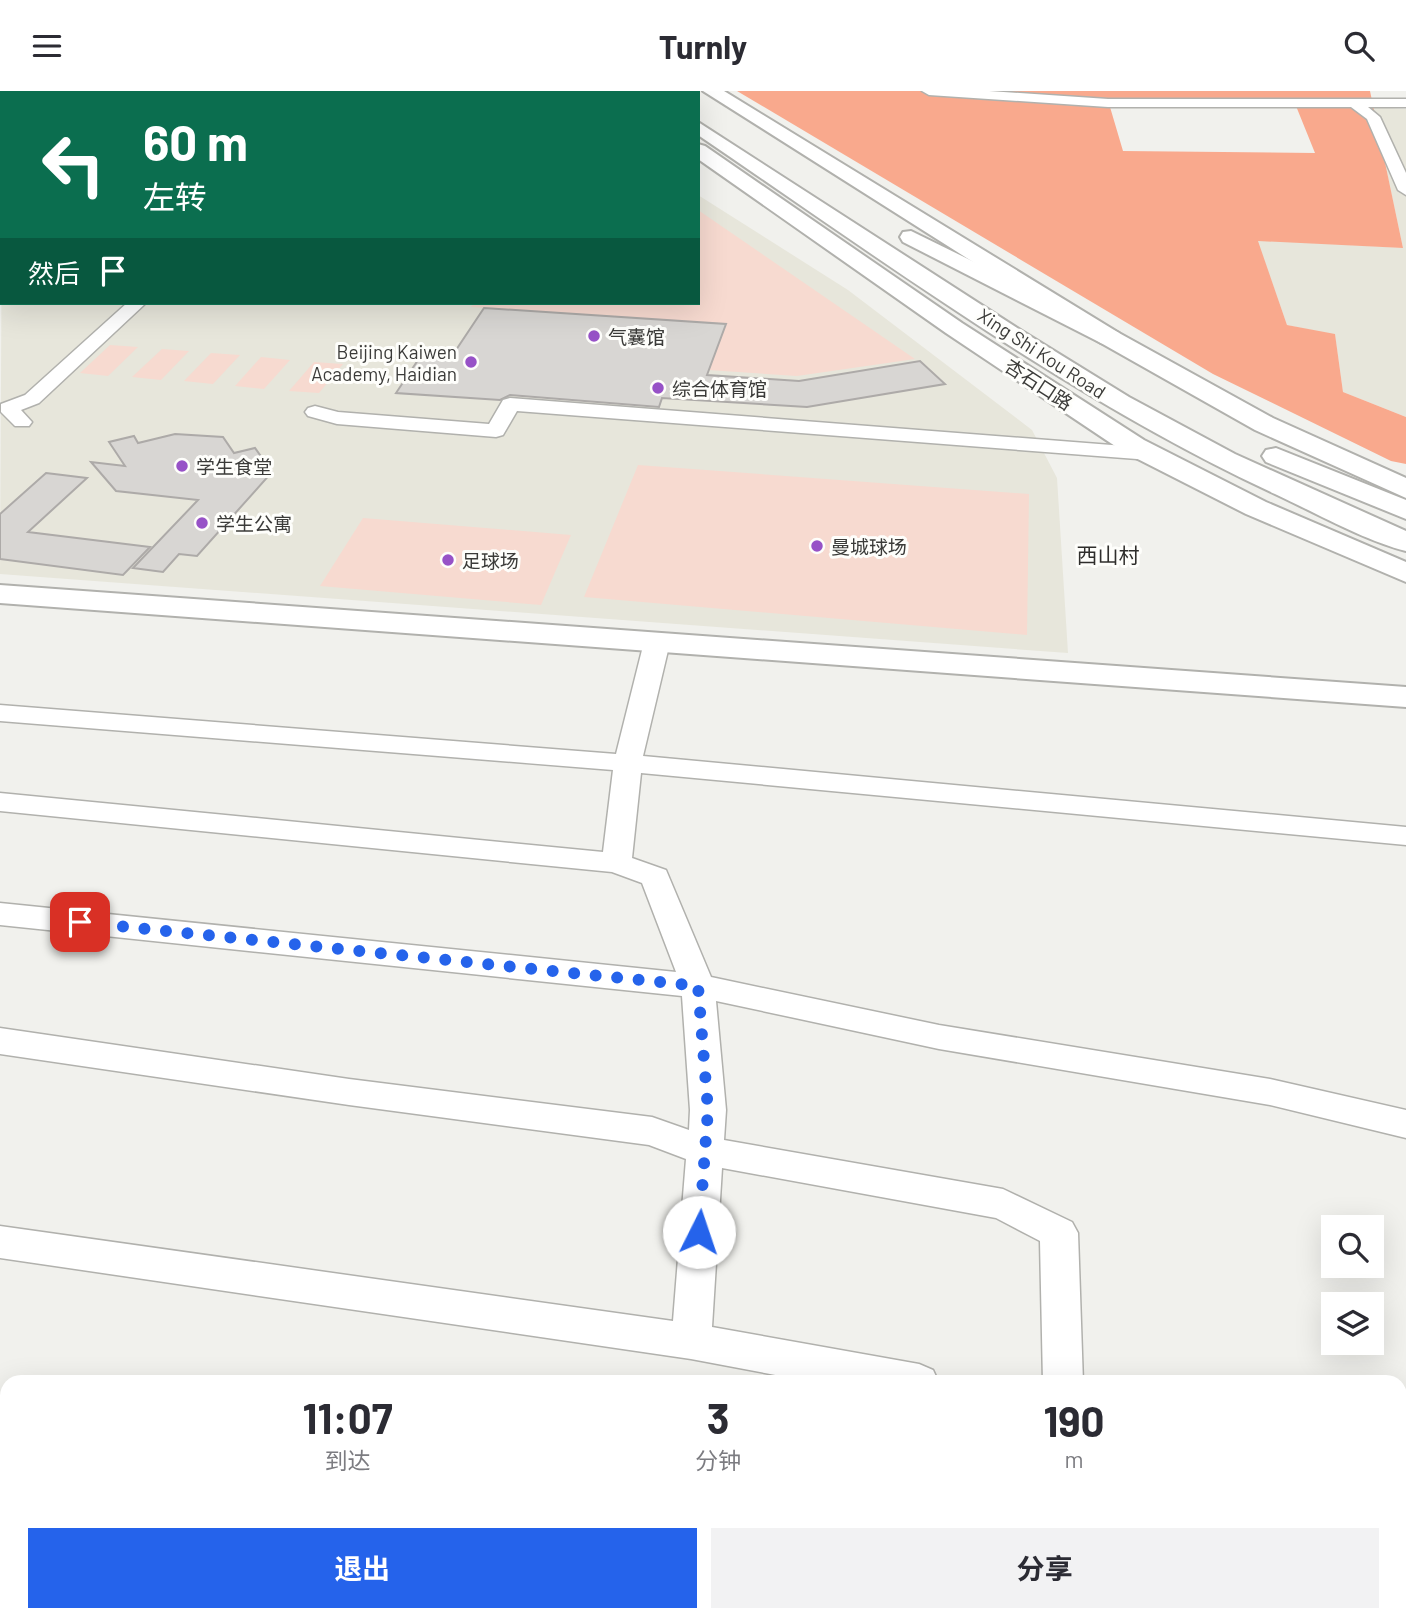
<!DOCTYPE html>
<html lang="zh">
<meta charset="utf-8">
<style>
body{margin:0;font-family:Barlow,"Noto Sans SC",sans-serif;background:#f2f2f3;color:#2b2b33;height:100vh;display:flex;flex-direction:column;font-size:26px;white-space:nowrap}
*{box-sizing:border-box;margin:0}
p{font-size:23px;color:#7c7c81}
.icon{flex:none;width:38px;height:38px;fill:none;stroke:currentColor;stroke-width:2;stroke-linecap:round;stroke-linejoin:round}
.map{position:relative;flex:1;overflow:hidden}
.details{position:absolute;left:0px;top:1284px;width:1407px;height:247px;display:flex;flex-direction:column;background:#fff;border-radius:21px 21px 0 0;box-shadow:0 7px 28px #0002}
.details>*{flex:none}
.banner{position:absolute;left:0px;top:0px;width:700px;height:214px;box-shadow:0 7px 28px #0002;background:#0b6e4f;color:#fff;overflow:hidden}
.controls{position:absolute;left:1321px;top:1124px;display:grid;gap:14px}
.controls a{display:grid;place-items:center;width:63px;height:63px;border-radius:0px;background:#fff;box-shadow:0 7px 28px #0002;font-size:35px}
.pin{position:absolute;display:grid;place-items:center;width:60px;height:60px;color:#fff;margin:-30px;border-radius:14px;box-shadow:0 4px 10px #0006}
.me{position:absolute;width:77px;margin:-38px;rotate:4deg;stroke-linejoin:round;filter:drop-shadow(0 0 5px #0008)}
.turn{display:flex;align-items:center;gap:24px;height:147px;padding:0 28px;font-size:32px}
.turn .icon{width:91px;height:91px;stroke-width:2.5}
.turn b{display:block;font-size:49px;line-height:60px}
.then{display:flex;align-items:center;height:66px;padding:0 28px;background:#0003;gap:14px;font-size:26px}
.eta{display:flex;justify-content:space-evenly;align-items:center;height:119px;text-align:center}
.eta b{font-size:42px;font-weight:700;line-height:49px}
.primary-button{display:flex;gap:14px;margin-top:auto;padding:14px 28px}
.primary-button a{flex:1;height:80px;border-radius:0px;background:#2563eb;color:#fff;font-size:28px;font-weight:700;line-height:80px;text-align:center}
.primary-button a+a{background:#f2f2f3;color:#2b2b33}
header{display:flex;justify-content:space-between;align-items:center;height:91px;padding:0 28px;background:#fff;font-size:32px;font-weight:700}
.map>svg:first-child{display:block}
.built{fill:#e7e6db}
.green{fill:#f7dad0}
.forest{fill:#f9a98d;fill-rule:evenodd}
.building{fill:#d8d6d3;stroke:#adaaa8;stroke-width:2}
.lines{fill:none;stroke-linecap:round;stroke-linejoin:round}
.lane-casing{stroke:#b1b1ad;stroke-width:4}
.street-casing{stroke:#b1b1ad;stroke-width:3}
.secondary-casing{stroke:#b1b1ad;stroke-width:4}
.primary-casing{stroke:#b1b1ad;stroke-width:4}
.lane{fill:#fff;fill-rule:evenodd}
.street{fill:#fff;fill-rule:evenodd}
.secondary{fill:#fff;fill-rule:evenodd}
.primary{fill:#fff;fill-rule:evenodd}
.rail-casing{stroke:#6e6e6c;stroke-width:4.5}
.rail{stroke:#fefefb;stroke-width:2.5;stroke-dasharray:8;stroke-linecap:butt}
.route{stroke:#2563eb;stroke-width:12;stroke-dasharray:0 21.6}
.poi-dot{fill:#9752c7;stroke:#fefefb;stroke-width:2.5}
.labels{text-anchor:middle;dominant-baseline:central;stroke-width:6;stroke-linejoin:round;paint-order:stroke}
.far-poi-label{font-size:19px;fill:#3b3b39;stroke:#fefefb;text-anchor:start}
.far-street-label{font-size:19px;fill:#3b3b39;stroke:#fefefb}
.far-neighbourhood-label{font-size:21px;fill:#2f2e2c;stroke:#fefefb}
</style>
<header><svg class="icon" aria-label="menu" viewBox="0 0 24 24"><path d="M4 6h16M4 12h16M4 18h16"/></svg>Turnly<svg class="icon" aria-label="search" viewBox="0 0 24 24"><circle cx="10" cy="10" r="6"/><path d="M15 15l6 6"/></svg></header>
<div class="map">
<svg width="1406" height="1531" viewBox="0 0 1406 1531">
<rect width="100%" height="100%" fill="#f1f1ed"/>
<g class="built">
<polygon points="1373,16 1406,18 1406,326 1343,301 1335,244 1287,234 1257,149 1403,157"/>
<polygon points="2,95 2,212 698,212 698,104 848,199 1032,339 1057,387 1068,562 0,483"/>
</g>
<g class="green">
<polygon points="698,119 915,268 797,285 708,279 726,233 471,216 474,212 698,212"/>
<polygon points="110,254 138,256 108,285 80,282"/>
<polygon points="162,258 189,260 161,289 132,286"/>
<polygon points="211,262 240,264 213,293 184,290"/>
<polygon points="261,266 290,269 264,298 235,295"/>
<polygon points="314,271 343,273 319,302 289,300"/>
<polygon points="638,374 1029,403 1027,544 584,506"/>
<polygon points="363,427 571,444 541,514 320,495"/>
</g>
<path class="forest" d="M737,0H1370L1403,157L1258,150L1287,234L1335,243L1343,301L1406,326V373L1391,370L1213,283ZM1296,15L1315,62L1123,60L1110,16Z"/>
<g class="building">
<polygon points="484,217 726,233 707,284 799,290 920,270 945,293 807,316 662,307 659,316 510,304 500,309 396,302 420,266 450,268"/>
<polygon points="175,343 223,346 234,362 255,357 272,381 197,465 179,463 163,481 133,477 198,409 116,400 91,371 125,375 109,351 134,345 138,352"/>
<polygon points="46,382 87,387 28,441 150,456 123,484 0,468 0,423"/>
</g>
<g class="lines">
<defs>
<polygon id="lane" points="93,0 92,2 84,2 86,0"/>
<g id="street">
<polygon points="42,0 57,0 40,2"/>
<polygon points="381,0 395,0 379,2"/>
<polygon points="922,0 989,0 1108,8 1406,8 1406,16 1368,16 1380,26 1406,82 1406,104 1398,99 1367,28 1351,16 1108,16 929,4"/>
<polygon points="0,23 2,23 0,32"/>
<polygon points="127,212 146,212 39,312 21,319 32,331 29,335 15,335 1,321 1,313 25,304"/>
<polygon points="510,307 1150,357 1157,359 1161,363 1157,367 1150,369 517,320 503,344 496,346 337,333 308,325 305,321 308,317 315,315 338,321 489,333 503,309"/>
<polygon points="657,543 666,546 670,551 643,665 1406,736 1406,754 641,682 632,767 666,779 711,886 939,934 1270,988 1406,1019 1406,1047 1270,1014 939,958 716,910 726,1019 724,1049 1003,1098 1072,1131 1078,1142 1083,1292 1043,1292 1040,1150 996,1127 722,1077 712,1236 919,1273 933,1279 939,1292 818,1292 691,1268 0,1167 0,1135 673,1230 686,1068 649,1054 349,1014 0,963 0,937 349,988 652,1026 689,1039 690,1019 682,905 0,834 0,812 676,881 642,792 612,781 0,720 0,702 603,761 613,679 0,630 0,614 616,663 644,551 648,546"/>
<polygon points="1400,1358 1406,1359 1406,1399 1400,1398"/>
</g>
<g id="secondary">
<polygon points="605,0 624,0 626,2 607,2"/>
<polygon points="703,0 724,0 1119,242 1273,327 1406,387 1406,407 1255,339 1101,252"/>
<polygon points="698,53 705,55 962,232 1144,349 1266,411 1406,471 1406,491 1246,423 1124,361 946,242 698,68"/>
<polygon points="0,494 1406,596 1406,616 0,512"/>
</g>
<g id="primary">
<polygon points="636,0 654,0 656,2 638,2"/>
<path d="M698,31L1022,240L1129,306L1235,363L1406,440V460C1365,450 1314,421 1275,403C1069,307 885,171 698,44Z"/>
<polygon points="911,140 1119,242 1122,247 1119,252 1110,254 1101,252 903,151 900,146 903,141"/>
<polygon points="1276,357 1406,409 1406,428 1266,371 1262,365 1266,359"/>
</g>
</defs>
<use href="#lane" class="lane-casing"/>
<use href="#street" class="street-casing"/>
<use href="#secondary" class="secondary-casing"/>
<use href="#primary" class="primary-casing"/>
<use href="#lane" class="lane"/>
<use href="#street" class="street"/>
<use href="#secondary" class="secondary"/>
<use href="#primary" class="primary"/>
<defs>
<polyline id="rail" points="545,2 556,0"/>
</defs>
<use href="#rail" class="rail-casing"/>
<use href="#rail" class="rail"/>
</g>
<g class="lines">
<polyline class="route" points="80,831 698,895 708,1019 699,1141"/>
</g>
<g class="poi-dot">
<circle cx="594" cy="245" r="7"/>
<circle cx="471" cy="271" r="7"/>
<circle cx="658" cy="297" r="7"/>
<circle cx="182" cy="375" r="7"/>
<circle cx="202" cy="432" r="7"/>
<circle cx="817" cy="455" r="7"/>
<circle cx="448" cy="469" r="7"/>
</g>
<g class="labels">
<g class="far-poi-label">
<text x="608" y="245">气囊馆</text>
<text x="457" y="260" text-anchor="end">Beijing Kaiwen<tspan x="457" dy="22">Academy, Haidian</tspan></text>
<text x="672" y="297">综合体育馆</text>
<text x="196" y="375">学生食堂</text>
<text x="216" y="432">学生公寓</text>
<text x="831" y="455">曼城球场</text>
<text x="462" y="469">足球场</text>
</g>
<g class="far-street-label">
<text transform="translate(1042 262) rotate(33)">Xing Shi Kou Road</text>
<text transform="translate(1039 293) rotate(33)">杏石口路</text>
</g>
<g class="far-neighbourhood-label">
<text x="1108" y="463">西山村</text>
</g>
</g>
</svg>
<div class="controls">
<a><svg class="icon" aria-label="search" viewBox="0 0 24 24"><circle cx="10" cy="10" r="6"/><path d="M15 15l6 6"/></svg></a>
<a><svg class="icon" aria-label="layers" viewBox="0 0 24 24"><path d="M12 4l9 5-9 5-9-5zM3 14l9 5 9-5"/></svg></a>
</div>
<div class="pin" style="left:80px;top:831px;background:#d93025"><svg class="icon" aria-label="arrive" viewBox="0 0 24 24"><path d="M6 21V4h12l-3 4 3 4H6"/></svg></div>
<svg class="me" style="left:699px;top:1141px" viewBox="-20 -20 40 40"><circle r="19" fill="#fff"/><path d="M0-13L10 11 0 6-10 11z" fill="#2563eb"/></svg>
<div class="banner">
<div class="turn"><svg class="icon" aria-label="left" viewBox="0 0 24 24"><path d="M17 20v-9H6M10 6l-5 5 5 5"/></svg><div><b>60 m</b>左转</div></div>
<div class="then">然后<svg class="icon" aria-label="arrive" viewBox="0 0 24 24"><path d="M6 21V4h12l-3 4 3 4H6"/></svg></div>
</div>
<section class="details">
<div class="eta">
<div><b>11:07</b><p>到达</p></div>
<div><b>3</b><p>分钟</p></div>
<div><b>190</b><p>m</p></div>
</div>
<div class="primary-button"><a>退出</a><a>分享</a></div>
</section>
</div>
